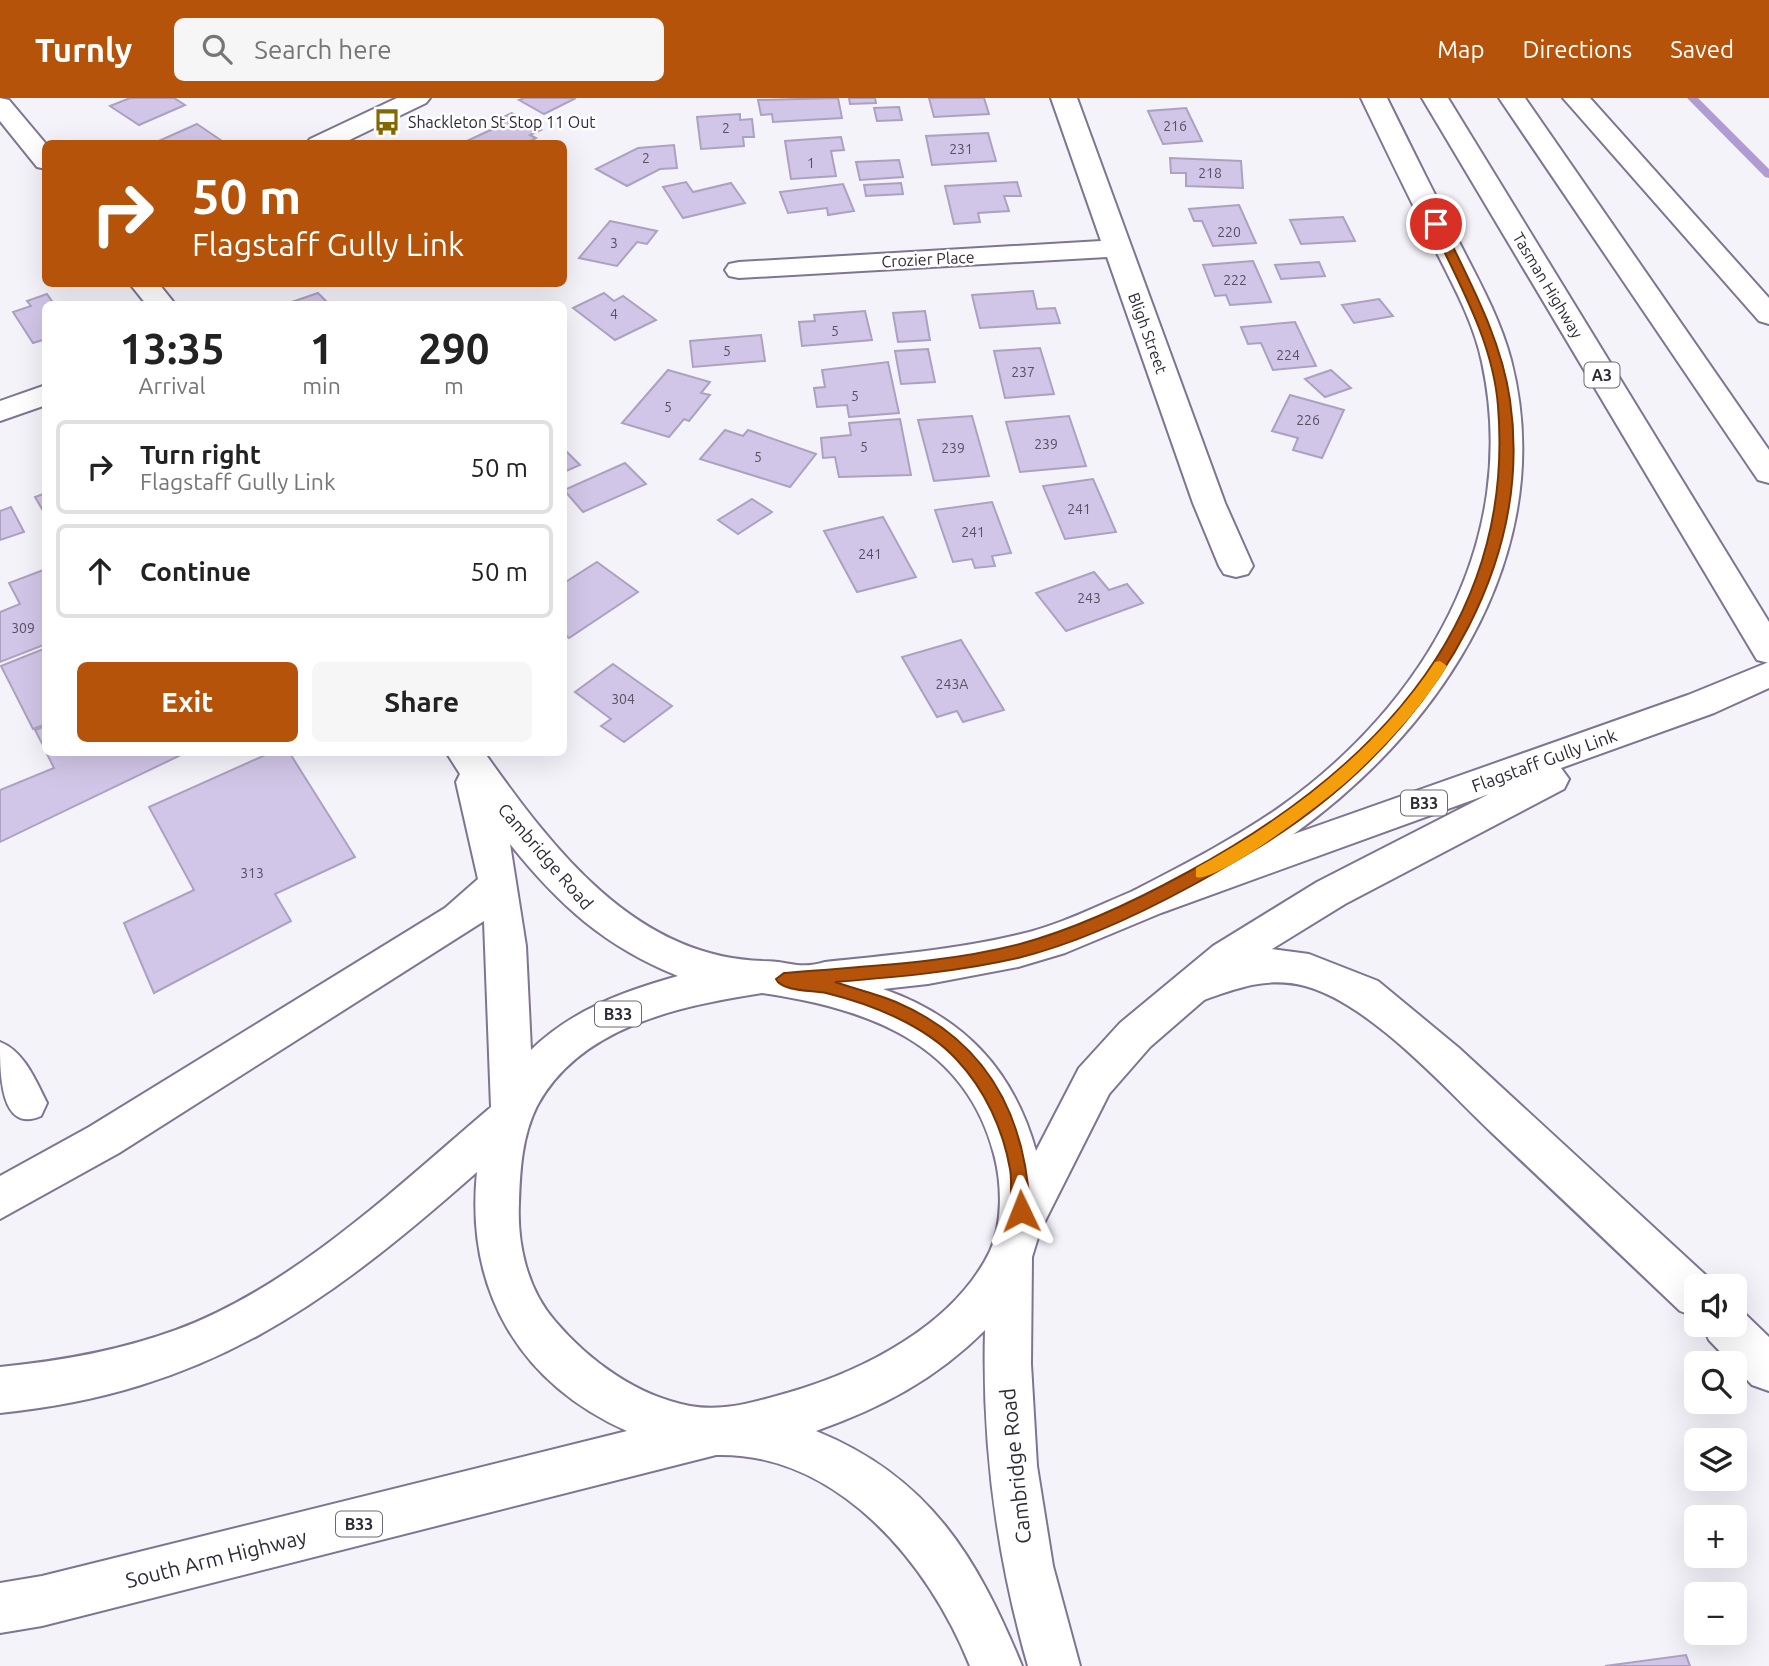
<!DOCTYPE html>
<meta charset="utf-8">
<style>
body{margin:0;font-family:Ubuntu,sans-serif;background:#f6f6f6;color:#222;height:100vh;display:flex;flex-direction:column;font-size:26px;white-space:nowrap}
*{box-sizing:border-box;margin:0}
p{font-size:23px;color:#767676}
.icon{flex:none;width:38px;height:38px;fill:none;stroke:currentColor;stroke-width:2;stroke-linecap:round;stroke-linejoin:round}
.map{position:relative;flex:1;overflow:hidden}
.panel{position:absolute;left:42px;top:203px;width:525px;height:455px;display:flex;flex-direction:column;background:#fff;border-radius:10px;box-shadow:0 7px 28px #0002}
.panel>*{flex:none}
.hud{position:absolute;left:42px;top:42px;width:525px;height:147px;border-radius:10px;box-shadow:0 7px 28px #0002;background:#b45309;color:#fff;overflow:hidden}
.controls{position:absolute;left:1684px;top:1176px;display:grid;gap:14px}
.controls a{display:grid;place-items:center;width:63px;height:63px;border-radius:10px;background:#fff;box-shadow:0 7px 28px #0002;font-size:35px}
.pin{position:absolute;display:grid;place-items:center;width:60px;height:60px;color:#fff;margin:-30px;border:4px solid #fff;border-radius:50%;box-shadow:0 2px 7px #0007}
.me{position:absolute;width:77px;margin:-38px;rotate:358deg;stroke-linejoin:round;filter:drop-shadow(0 0 5px #0008)}
.turn{display:flex;align-items:center;gap:24px;height:147px;padding:0 35px;font-size:32px}
.turn .icon{width:91px;height:91px;stroke-width:2.5}
.turn b{display:block;font-size:49px;line-height:60px}
.eta{display:flex;justify-content:space-evenly;align-items:center;height:119px;text-align:center}
.eta b{font-size:42px;font-weight:600;line-height:49px}
.primary-button{display:flex;gap:14px;margin-top:auto;padding:14px 35px}
.primary-button a{flex:1;height:80px;border-radius:10px;background:#b45309;color:#fff;font-size:28px;font-weight:600;line-height:80px;text-align:center}
.primary-button a+a{background:#f6f6f6;color:#222}
ul{padding:0;list-style:none}
li{display:flex;align-items:center;gap:21px;height:94px;margin:0 14px 10px;padding:0 21px;border:4px solid #e0e0e0;border-radius:10px}
li div{flex:1}
li b{display:block;font-size:26px}
li em{font-style:normal}
header{display:flex;align-items:center;gap:42px;box-sizing:border-box;height:98px;padding:0 35px;background:#b45309;color:#fff}
header strong{font-size:33px}
nav{display:flex;gap:38px;margin-inline-start:auto;font-size:24px}
.search{width:490px;height:63px;background:#f6f6f6;display:flex;align-items:center;gap:18px;box-sizing:border-box;padding:0 24px;border-radius:10px;color:#767676;font-size:26px}
.map>svg:first-child{display:block}
.lines{fill:none;stroke-linecap:round;stroke-linejoin:round}
.stream{fill:#b09bd3;fill-rule:evenodd}
.building{fill:#d1c6e7;stroke:#ada1c1;stroke-width:2}
.minor-casing{stroke:#7f7492;stroke-width:4}
.major-casing{stroke:#7f7492;stroke-width:4}
.highway-casing{stroke:#7f7492;stroke-width:4}
.minor{fill:#fff;fill-rule:evenodd}
.major{fill:#fff;fill-rule:evenodd}
.highway{fill:#fff;fill-rule:evenodd}
.route{fill:#b45309;stroke:#753606;stroke-width:2}
.slow{fill:#f59e0b}
.labels{text-anchor:middle;dominant-baseline:central;stroke-width:5;stroke-linejoin:round;paint-order:stroke}
.number-label{font-size:14px;fill:#585163}
.far-poi-label{font-size:16px;fill:#2f2a37;stroke:#fff;text-anchor:start}
.far-street-label{font-size:16px;fill:#2f2a37;stroke:#fff}
.shield{fill:#fff;stroke:#6d6a73;stroke-width:2}
.shield-label{font-size:16px;font-weight:bold;fill:#2f2a37}
.street-label{font-size:18px;fill:#2f2a37;stroke:#fff}
.near-street-label{font-size:21px;fill:#2f2a37;stroke:#fff}
</style>
<header>
<strong>Turnly</strong>
<div class="search"><svg class="icon" aria-label="search" viewBox="0 0 24 24"><circle cx="10" cy="10" r="6"/><path d="M15 15l6 6"/></svg>Search here</div>
<nav><a>Map</a><a>Directions</a><a>Saved</a></nav>
</header>
<div class="map">
<svg width="1769" height="1568" viewBox="0 0 1769 1568">
<rect width="100%" height="100%" fill="#f5f3fa"/>
<g class="lines">
<polygon class="stream" points="1687,0 1698,0 1769,71 1769,80 1765,79"/>
</g>
<g class="building">
<polygon points="130,0 174,0 185,7 139,27 110,8"/>
<polygon points="524,0 576,0 544,16 519,2"/>
<polygon points="838,0 842,20 773,24 772,16 761,17 758,2"/>
<polygon points="849,0 875,0 876,5 850,6"/>
<polygon points="929,0 984,0 989,16 934,19"/>
<polygon points="899,9 902,22 877,23 874,10"/>
<polygon points="1186,10 1202,43 1163,46 1148,13"/>
<polygon points="512,15 541,32 530,37 536,40 525,46 467,43 499,28 493,24"/>
<polygon points="740,16 740,22 752,21 754,39 743,39 744,48 701,51 697,19"/>
<polygon points="197,26 225,45 152,46"/>
<polygon points="988,35 996,63 932,67 926,38"/>
<polygon points="841,39 844,52 831,53 836,78 791,81 785,43"/>
<polygon points="674,47 677,70 660,71 627,88 596,71 638,50"/>
<polygon points="1170,60 1241,63 1243,90 1186,88 1186,75 1171,75"/>
<polygon points="899,62 903,79 860,82 856,64"/>
<polygon points="686,84 693,94 731,85 745,105 683,120 663,89"/>
<polygon points="1017,84 1021,98 1004,98 1009,113 978,115 980,124 954,126 945,88"/>
<polygon points="901,85 903,96 866,98 864,87"/>
<polygon points="843,86 854,113 828,117 827,110 788,115 780,94"/>
<polygon points="1239,107 1256,145 1213,148 1202,123 1194,123 1189,111"/>
<polygon points="1343,119 1355,143 1301,146 1290,122"/>
<polygon points="610,123 657,133 647,146 637,144 617,168 579,160"/>
<polygon points="1253,163 1271,204 1230,207 1226,197 1215,198 1203,167"/>
<polygon points="1319,164 1325,178 1281,181 1275,167"/>
<polygon points="1033,193 1037,211 1055,210 1060,225 980,230 972,197"/>
<polygon points="318,195 329,206 286,206"/>
<polygon points="604,195 614,203 623,198 656,222 615,242 573,210"/>
<polygon points="47,196 54,206 46,206 46,241 33,245 13,214 31,208 27,203"/>
<polygon points="1379,201 1393,218 1354,225 1342,207"/>
<polygon points="865,213 872,242 802,248 799,224 815,223 814,217"/>
<polygon points="925,213 930,242 898,244 893,215"/>
<polygon points="1295,224 1316,268 1273,272 1261,245 1248,246 1241,229"/>
<polygon points="761,237 765,263 693,269 690,243"/>
<polygon points="1040,250 1054,296 1005,300 994,253"/>
<polygon points="928,251 935,284 901,286 895,253"/>
<polygon points="888,264 899,315 849,319 847,307 817,309 814,290 825,289 822,272"/>
<polygon points="668,272 710,284 701,295 710,297 689,323 684,321 669,339 622,325"/>
<polygon points="1331,272 1351,290 1325,299 1305,281"/>
<polygon points="1290,297 1344,312 1322,360 1293,352 1298,340 1272,333"/>
<polygon points="972,318 989,378 934,383 918,322"/>
<polygon points="1069,318 1086,368 1020,374 1006,324"/>
<polygon points="900,321 911,377 839,379 835,359 823,360 821,340 851,337 849,325"/>
<polygon points="725,332 743,338 748,332 816,356 790,389 700,361"/>
<polygon points="564,351 580,367 564,374"/>
<polygon points="625,365 646,386 583,414 564,392"/>
<polygon points="1093,381 1116,434 1065,441 1043,388"/>
<polygon points="46,395 46,418 35,399"/>
<polygon points="752,401 772,414 738,436 718,422"/>
<polygon points="992,404 1011,455 992,458 995,468 975,470 972,461 953,464 935,412"/>
<polygon points="11,409 24,434 0,442 0,413"/>
<polygon points="883,419 916,479 857,494 824,433"/>
<polygon points="597,464 638,494 569,540 564,536 564,485"/>
<polygon points="46,471 46,546 0,564 0,514 20,506 9,485"/>
<polygon points="1094,474 1109,492 1127,486 1143,505 1066,533 1036,495"/>
<polygon points="961,542 1004,612 963,624 957,613 937,619 902,559"/>
<polygon points="46,550 46,626 33,631 1,568"/>
<polygon points="613,566 672,608 624,644 601,628 611,621 575,594"/>
<polygon points="46,628 46,653 35,632"/>
<polygon points="46,654 187,654 0,744 0,692 54,670"/>
<polygon points="272,654 289,654 355,759 275,796 291,823 154,895 124,825 194,792 149,709"/>
<polygon points="1686,1557 1690,1568 1605,1568"/>
</g>
<g class="lines">
<defs>
<g id="minor">
<polygon points="397,0 430,0 426,5 341,46 306,46 310,41"/>
<polygon points="1051,0 1077,0 1225,405 1253,468 1248,476 1236,479 1224,476 1219,468 1193,405 1107,159 739,180 729,178 725,172 729,166 739,164 1101,143"/>
<polygon points="46,287 46,307 0,323 0,303"/>
<path d="M0,944C24,953 36,983 47,1005L41,1018C0,1036 0,975 0,944Z"/>
</g>
<g id="major">
<polygon points="0,0 9,2 46,46 46,71 37,69 0,23"/>
<polygon points="130,186 159,186 175,206 146,206"/>
<path d="M1769,564V590L1714,615L1561,670L1569,681L1564,691L1345,806L1241,870L1150,949L1109,996L1040,1133L1032,1159L1031,1266L1037,1368L1053,1468L1080,1568H1028C996,1457 982,1347 985,1232C936,1281 881,1310 816,1333C930,1379 978,1461 1022,1568H970C929,1465 837,1354 716,1357L42,1528L0,1535V1485L42,1478L627,1333C519,1285 465,1192 477,1074C325,1208 207,1294 0,1315V1269C60,1263 119,1253 176,1232C293,1189 397,1089 491,1009L484,823L119,1055L0,1121V1078L89,1029L445,810L478,781L456,684L460,676L446,654H484C552,750 635,860 763,863C789,863 799,872 825,864C890,857 954,852 1017,837C1058,828 1095,809 1133,793L1688,597ZM1489,696L1317,784L1213,848L1120,925L1079,970L1036,1053C1013,971 963,919 883,891L928,886L1018,869L1065,855L1161,815ZM510,746C559,807 604,848 678,878C624,893 572,912 531,952L526,848ZM762,895C866,910 965,944 994,1056C1002,1086 1003,1125 990,1153C954,1228 861,1274 787,1295C754,1304 725,1314 690,1308C637,1298 589,1263 555,1223C527,1191 517,1146 519,1105C520,1072 522,1038 537,1008C580,928 680,908 762,895Z"/>
</g>
<g id="highway">
<path d="M1361,0H1387C1410,47 1434,95 1458,142C1478,181 1500,220 1511,262C1566,475 1412,673 1236,773C1208,790 1178,809 1147,819L1133,815L1128,804L1133,793C1183,767 1234,741 1280,709C1424,607 1521,443 1482,264C1473,221 1450,182 1431,143C1407,96 1384,48 1361,0Z"/>
<polygon points="1422,0 1448,0 1769,524 1769,565 1757,562"/>
<polygon points="1499,0 1525,0 1769,352 1769,385 1758,382"/>
<polygon points="1563,0 1590,0 1769,200 1769,226 1759,223"/>
<path d="M1271,851L1309,856L1378,883L1459,950L1712,1183L1714,1188H1696V1219L1680,1213C1617,1153 1554,1093 1491,1034C1443,988 1369,905 1305,888C1264,877 1230,893 1192,906L1178,901L1172,889L1178,877L1234,856Z"/>
<polygon points="1734,1209 1741,1212 1769,1239 1769,1293 1752,1287 1709,1242 1702,1227 1734,1227"/>
</g>
</defs>
<use href="#minor" class="minor-casing"/>
<use href="#major" class="major-casing"/>
<use href="#highway" class="highway-casing"/>
<use href="#minor" class="minor"/>
<use href="#major" class="major"/>
<use href="#highway" class="highway"/>
</g>
<path class="route" d="M1436,122L1442,126C1469,183 1501,239 1510,302C1533,461 1440,613 1318,708C1279,739 1236,763 1193,787C1138,817 1079,845 1018,860C957,874 896,879 835,884C855,891 877,896 896,904C987,943 1026,1018 1030,1113L1028,1119H1015C1008,1104 1013,1087 1010,1071C1003,1031 985,992 957,962C925,927 871,906 826,895C813,892 782,894 776,881L784,875C863,868 943,866 1020,846C1079,830 1135,803 1188,774C1370,675 1516,530 1498,308C1493,243 1458,184 1431,126Z"/>
<path class="slow" d="M1440,563L1447,568C1423,608 1387,646 1353,678C1333,697 1218,786 1196,779V770C1288,720 1377,652 1435,564Z"/>
<defs>
<symbol id="bus-bare" viewBox="-9 -9 18 18"><path d="M-5-6H5V4H4V6H2V4H-2V6H-4V4H-5ZM-3.5-4V0h7V-4ZM-3.5 1.2v1.5H-2V1.2ZM2 1.2v1.5H3.5V1.2Z" fill="#836903" stroke="#fff" stroke-width="2.5" paint-order="stroke"/></symbol>
</defs>
<g fill-rule="evenodd">
<use href="#bus-bare" x="368" y="5" width="38" height="38"/>
</g>
<g class="labels">
<g class="number-label">
<text x="1175" y="28">216</text>
<text x="726" y="30">2</text>
<text x="961" y="51">231</text>
<text x="646" y="60">2</text>
<text x="811" y="65">1</text>
<text x="1210" y="75">218</text>
<text x="1229" y="134">220</text>
<text x="614" y="145">3</text>
<text x="1235" y="182">222</text>
<text x="614" y="216">4</text>
<text x="835" y="233">5</text>
<text x="727" y="253">5</text>
<text x="1288" y="257">224</text>
<text x="1023" y="274">237</text>
<text x="855" y="298">5</text>
<text x="668" y="309">5</text>
<text x="1308" y="322">226</text>
<text x="1046" y="346">239</text>
<text x="864" y="349">5</text>
<text x="953" y="350">239</text>
<text x="758" y="359">5</text>
<text x="1079" y="411">241</text>
<text x="973" y="434">241</text>
<text x="870" y="456">241</text>
<text x="1089" y="500">243</text>
<text x="23" y="530">309</text>
<text x="952" y="586">243A</text>
<text x="623" y="601">304</text>
<text x="252" y="775">313</text>
</g>
<g class="far-poi-label">
<text x="408" y="24">Shackleton St Stop 11 Out</text>
</g>
<g class="far-street-label">
<text transform="translate(928 161) rotate(-3)">Crozier Place</text>
<text transform="translate(1548 187) rotate(59)">Tasman Highway</text>
<text transform="translate(1148 235) rotate(70)">Bligh Street</text>
</g>
<g class="shield">
<rect x="1584.5" y="264.5" width="35" height="25" rx="5"/>
<rect x="1401" y="692.5" width="46" height="25" rx="5"/>
<rect x="595" y="903.5" width="46" height="25" rx="5"/>
<rect x="336" y="1413.5" width="46" height="25" rx="5"/>
</g>
<g class="shield-label">
<text x="1602" y="277">A3</text>
<text x="1424" y="705">B33</text>
<text x="618" y="916">B33</text>
<text x="359" y="1426">B33</text>
</g>
<g class="street-label">
<text transform="translate(1544 662) rotate(-20)">Flagstaff Gully Link</text>
<text transform="translate(546 758) rotate(49)">Cambridge Road</text>
</g>
<g class="near-street-label">
<text transform="translate(1015 1368) rotate(-96)">Cambridge Road</text>
<text transform="translate(216 1460) rotate(-14)">South Arm Highway</text>
</g>
</g>
</svg>
<div class="controls">
<a><svg class="icon" aria-label="sound" viewBox="0 0 24 24"><path d="M4 9h4l5-4v14l-5-4H4zM17 9q2 3 0 6"/></svg></a>
<a><svg class="icon" aria-label="search" viewBox="0 0 24 24"><circle cx="10" cy="10" r="6"/><path d="M15 15l6 6"/></svg></a>
<a><svg class="icon" aria-label="layers" viewBox="0 0 24 24"><path d="M12 4l9 5-9 5-9-5zM3 14l9 5 9-5"/></svg></a>
<a>+</a>
<a>−</a>
</div>
<div class="pin" style="left:1436px;top:126px;background:#d93025"><svg class="icon" aria-label="arrive" viewBox="0 0 24 24"><path d="M6 21V4h12l-3 4 3 4H6"/></svg></div>
<svg class="me" style="left:1021px;top:1113px" viewBox="-20 -20 40 40"><path d="M0-17L14 15 0 8-14 15z" fill="#b45309" stroke="#fff" stroke-width="4"/></svg>
<div class="hud">
<div class="turn"><svg class="icon" aria-label="right" viewBox="0 0 24 24"><path d="M7 20v-9h11M14 6l5 5-5 5"/></svg><div><b>50 m</b>Flagstaff Gully Link</div></div>
</div>
<section class="panel">
<div class="eta">
<div><b>13:35</b><p>Arrival</p></div>
<div><b>1</b><p>min</p></div>
<div><b>290</b><p>m</p></div>
</div>
<ul>
<li><svg class="icon" aria-label="right" viewBox="0 0 24 24"><path d="M7 20v-9h11M14 6l5 5-5 5"/></svg><div><b>Turn right</b><p>Flagstaff Gully Link</p></div><em>50 m</em></li>
<li><svg class="icon" aria-label="ahead" viewBox="0 0 24 24"><path d="M12 20V5M6 11l6-6 6 6"/></svg><div><b>Continue</b></div><em>50 m</em></li>
</ul>
<div class="primary-button"><a>Exit</a><a>Share</a></div>
</section>
</div>
